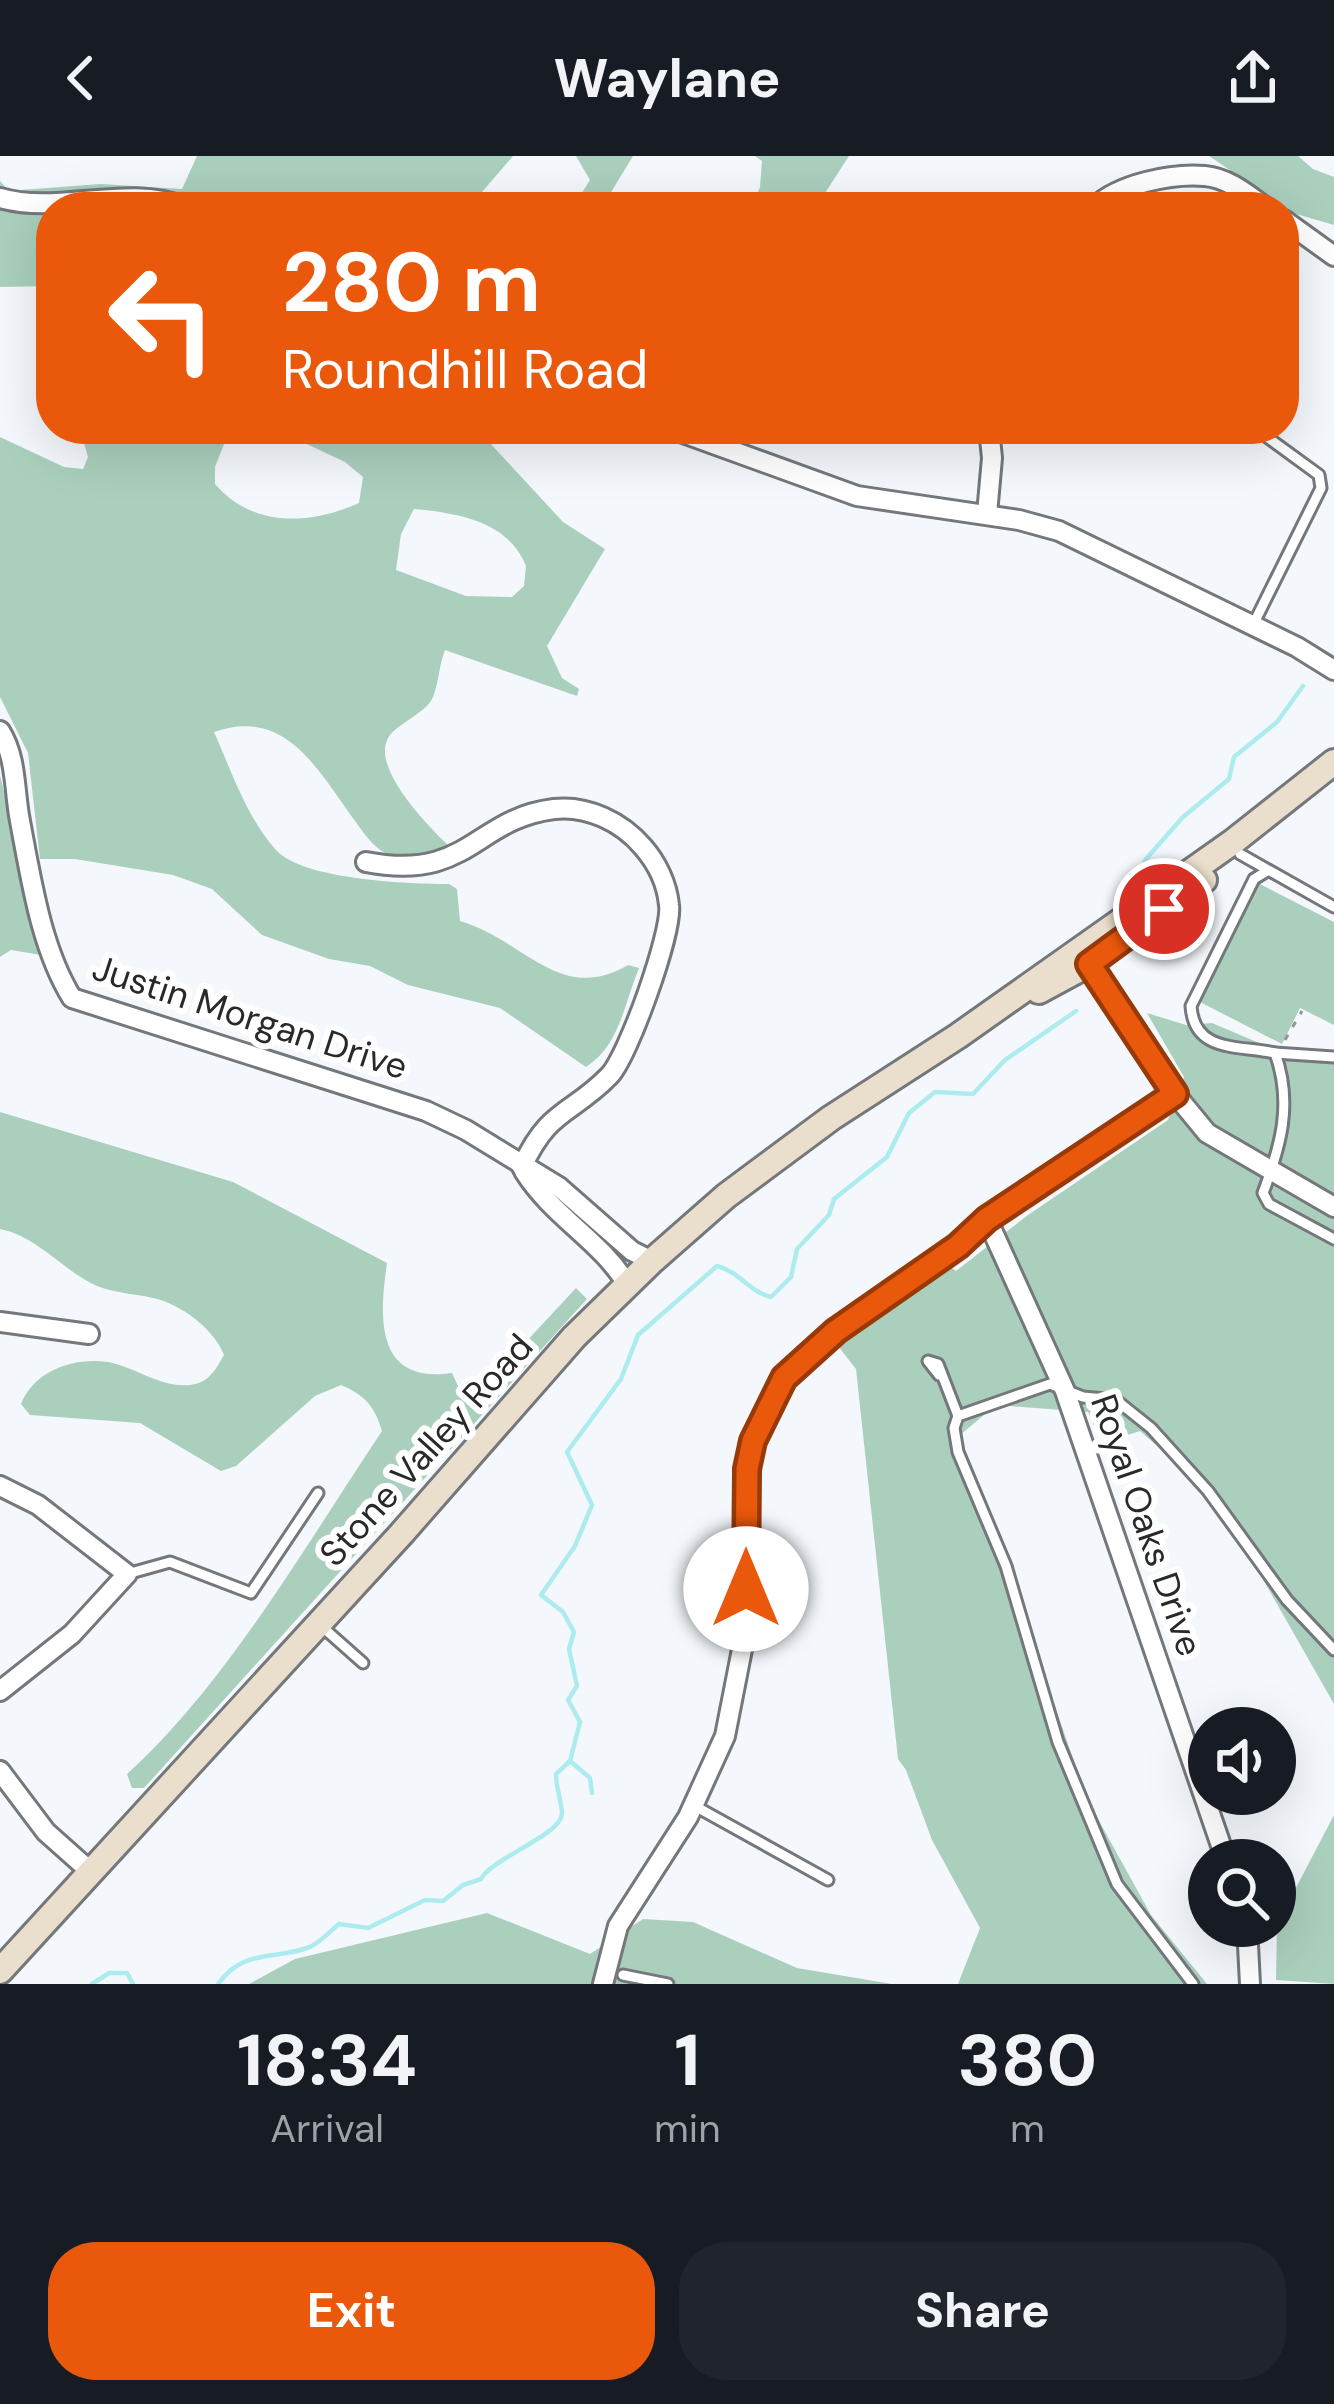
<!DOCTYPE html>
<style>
body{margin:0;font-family:"DM Sans",sans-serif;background:#20242c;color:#f1f3f6;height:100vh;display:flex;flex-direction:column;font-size:45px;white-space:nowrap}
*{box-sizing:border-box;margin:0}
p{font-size:39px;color:#9ea1a6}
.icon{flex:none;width:66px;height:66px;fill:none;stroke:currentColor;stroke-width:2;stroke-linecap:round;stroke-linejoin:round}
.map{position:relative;height:1828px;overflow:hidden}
.sheet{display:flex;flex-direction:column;background:#171b24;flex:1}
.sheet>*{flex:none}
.top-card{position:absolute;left:36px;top:36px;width:1263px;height:252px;border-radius:48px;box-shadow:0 12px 48px #0002;background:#ea580c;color:#fff;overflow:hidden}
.buttons{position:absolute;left:1188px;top:1551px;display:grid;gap:24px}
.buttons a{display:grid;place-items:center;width:108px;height:108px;border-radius:50%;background:#171b24;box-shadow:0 12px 48px #0002;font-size:60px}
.pin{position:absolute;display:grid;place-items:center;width:102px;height:102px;color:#fff;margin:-51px;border:6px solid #fff;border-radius:50%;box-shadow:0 3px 12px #0007}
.me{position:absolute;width:132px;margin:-66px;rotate:0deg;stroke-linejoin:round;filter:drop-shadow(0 0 9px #0008)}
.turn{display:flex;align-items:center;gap:42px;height:252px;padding:0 48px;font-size:54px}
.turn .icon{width:156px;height:156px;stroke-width:2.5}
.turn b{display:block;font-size:84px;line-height:102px}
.eta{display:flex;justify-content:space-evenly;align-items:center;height:204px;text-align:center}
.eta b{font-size:72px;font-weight:700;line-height:84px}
.cta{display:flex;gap:24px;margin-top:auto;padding:24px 48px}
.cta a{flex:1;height:138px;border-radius:48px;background:#ea580c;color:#fff;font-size:48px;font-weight:700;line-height:138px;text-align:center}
.cta a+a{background:#20242c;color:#f1f3f6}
header{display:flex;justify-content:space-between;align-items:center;height:156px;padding:0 48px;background:#171b24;font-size:54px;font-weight:700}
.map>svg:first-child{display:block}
.green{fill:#aacfbd;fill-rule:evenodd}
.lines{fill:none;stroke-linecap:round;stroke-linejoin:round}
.stream{stroke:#adecee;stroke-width:4.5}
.lane-casing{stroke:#74777b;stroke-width:15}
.street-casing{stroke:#74777b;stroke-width:24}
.secondary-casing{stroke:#74777b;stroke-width:30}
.path{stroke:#949799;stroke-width:3;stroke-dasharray:6 9;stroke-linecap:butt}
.lane{stroke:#fff;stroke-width:9}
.street{stroke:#fff;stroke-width:18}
.secondary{stroke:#eadecc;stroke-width:24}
.route-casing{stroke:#983908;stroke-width:30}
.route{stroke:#ea580c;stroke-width:21}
.labels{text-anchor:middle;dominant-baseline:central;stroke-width:12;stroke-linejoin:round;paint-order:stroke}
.street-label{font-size:36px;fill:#27292a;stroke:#fff}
</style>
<header><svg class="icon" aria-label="back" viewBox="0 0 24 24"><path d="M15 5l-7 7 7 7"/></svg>Waylane<svg class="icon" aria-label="share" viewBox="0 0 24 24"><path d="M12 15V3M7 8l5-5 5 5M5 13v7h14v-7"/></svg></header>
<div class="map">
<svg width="1334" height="1828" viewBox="0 0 1334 1828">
<rect width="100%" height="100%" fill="#f4f8fc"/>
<g class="green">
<polygon points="197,0 513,0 469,51 51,51 51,130 0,131 0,25 7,33 20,34 101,28 182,33"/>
<polygon points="576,0 633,0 602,51 573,51 590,24"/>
<polygon points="755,0 849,0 816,51 752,51 760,31 762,5"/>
<polygon points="1209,0 1298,0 1313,13 1334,21 1334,69 1293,57"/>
<path d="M80,273H230L215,311V328C253,372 310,369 359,347L363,321L345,306L275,273H477L563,366L605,393L547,490L562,522L579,533L577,540L445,494C439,509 439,526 433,541C426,557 402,565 390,579C367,609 429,671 450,691C433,697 414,705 396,701C377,697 366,680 355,665C317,613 286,551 214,576C231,614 247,662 276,694C303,724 410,728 449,728L457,733L460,765C525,784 560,849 628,809L639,812C624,848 620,889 586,911L500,852L408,829L370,810L329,803L262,779L212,733L173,719L75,703H40L28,597L0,541V281L64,311L83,313L88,301ZM414,353C458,357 508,365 526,410L524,430L512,441L466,440L396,414L401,378Z"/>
<polygon points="0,619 41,799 11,794 0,801"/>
<polygon points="1256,726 1334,766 1334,869 1300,852 1282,888 1196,844"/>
<polygon points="1147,857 1186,869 1212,867 1271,892 1334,898 1334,1548 1217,1343 1140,1275 1102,1287 1088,1256 996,1249 960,1279 1088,1645 1151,1759 1207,1828 958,1828 980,1772 932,1684 906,1614 898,1603 856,1213 838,1190 952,1112 956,1115 1028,1059 1168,964 1184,921"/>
<path d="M0,956L233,1026L387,1107C379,1162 375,1228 452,1217L462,1239L471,1245L576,1132L587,1143L144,1632H132L127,1618C226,1529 307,1387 382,1275C375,1251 365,1239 341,1229L315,1240L236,1310L221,1315L140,1267L30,1259L21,1248C34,1215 73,1201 108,1206C137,1211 167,1237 199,1227C212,1222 218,1209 224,1199C214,1173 181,1148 153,1142C132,1137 108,1137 89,1126C58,1109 35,1080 0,1073Z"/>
<polygon points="1334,1659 1334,1828 1276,1824 1277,1768"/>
<polygon points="487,1757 590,1798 643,1763 693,1766 797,1812 892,1828 249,1828 295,1803"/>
</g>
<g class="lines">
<g class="stream">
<polyline points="1130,735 1146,703 1183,661 1229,623 1234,601 1277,566 1303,530"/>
<polyline points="570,1605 590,1622 592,1637"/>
<polyline points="92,1828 109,1817 127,1817 133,1828"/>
<path d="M218,1828C243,1793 272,1804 307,1792C318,1789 329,1776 339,1768L368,1772L425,1744L443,1745L463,1729L481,1723C492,1702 563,1678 562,1657C561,1643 556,1632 556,1618L570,1605L580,1566L568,1544L577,1530L569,1493L574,1476L563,1456L541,1439L575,1390L592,1349L567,1296L621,1223L638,1179L717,1110C740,1116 748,1135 771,1141L791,1121L797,1093L829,1059L834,1043L887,1001L909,957L935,936L973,938L1005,904L1076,855"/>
</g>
<defs>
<g id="lane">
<polyline points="1253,469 1321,332 1319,319 1256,273"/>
<polyline points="1240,698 1334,751"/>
<path d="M1267,715L1254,723L1191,850C1194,897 1238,889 1275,897"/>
<path d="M1334,901L1275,897C1293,947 1281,989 1263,1037L1269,1048L1334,1083"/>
<polyline points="939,1219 928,1205 938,1208 958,1260 1050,1228 1083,1241 1116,1244 1151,1272 1208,1335 1287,1444 1334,1494"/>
<polyline points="958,1260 954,1272 958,1296 1006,1410 1058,1586 1117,1728 1193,1828"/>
<polyline points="127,1418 170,1406 251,1437 318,1337"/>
<polyline points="319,1468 363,1507"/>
<polyline points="693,1649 828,1724"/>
<polyline points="623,1819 668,1828"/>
</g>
<g id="street">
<path d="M0,42C58,59 127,28 184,51"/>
<path d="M1095,51C1119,28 1172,17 1205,20C1228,22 1247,38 1265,51"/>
<polyline points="1284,64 1334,100"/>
<polyline points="672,273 857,340 1019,364 1059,375 1297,491 1334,514"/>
<polyline points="987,358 992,302 989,273"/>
<path d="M0,575C17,602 14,635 20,665C31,723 41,792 72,842L426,955L466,974L559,1031L632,1095L652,1105"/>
<path d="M366,706C469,726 474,663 554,653C587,649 622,666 643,691C657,707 667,728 669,749C673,775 628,901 609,920C571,959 549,952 522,1011"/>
<polyline points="1084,802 1175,938 1207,977 1334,1051"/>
<path d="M524,1015C553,1061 600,1084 627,1128"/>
<polyline points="987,1063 1065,1235 1226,1704"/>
<polyline points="0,1166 89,1178"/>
<polyline points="0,1330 38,1349 127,1418 72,1478 0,1535"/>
<polyline points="0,1615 46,1676 91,1716"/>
<polyline points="1247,1770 1250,1828"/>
<polyline points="603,1828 618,1770 688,1661 725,1580 746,1473 747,1313 753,1285 784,1222 836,1176 958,1091 987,1063 1175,938"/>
</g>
<g id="secondary">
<polyline points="1039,835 1089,808 1204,724"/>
<polyline points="0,1815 402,1377 574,1181 652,1105 726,1040 831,962 958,880 1234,685 1334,606"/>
</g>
</defs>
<use href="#lane" class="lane-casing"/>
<use href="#street" class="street-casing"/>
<use href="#secondary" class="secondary-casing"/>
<polyline class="path" points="1285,884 1302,855"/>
<use href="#lane" class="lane"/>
<use href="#street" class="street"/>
<use href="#secondary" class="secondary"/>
</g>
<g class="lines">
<defs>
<polyline id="route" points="746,1433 747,1313 753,1285 784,1222 836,1175 958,1090 987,1063 1175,938 1089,808 1164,753"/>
</defs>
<use href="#route" class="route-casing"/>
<use href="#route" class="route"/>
</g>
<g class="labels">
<g class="street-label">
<text transform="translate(250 861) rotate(18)">Justin Morgan Drive</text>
<text transform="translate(426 1294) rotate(-48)">Stone Valley Road</text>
<text transform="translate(1147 1369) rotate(71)">Royal Oaks Drive</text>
</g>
</g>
</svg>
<div class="buttons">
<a><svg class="icon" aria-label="sound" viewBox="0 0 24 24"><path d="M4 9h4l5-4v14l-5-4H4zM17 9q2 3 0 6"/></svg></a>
<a><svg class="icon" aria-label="search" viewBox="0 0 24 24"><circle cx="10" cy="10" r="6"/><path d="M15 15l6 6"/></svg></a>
</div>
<div class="pin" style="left:1164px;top:753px;background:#d93025"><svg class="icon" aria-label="arrive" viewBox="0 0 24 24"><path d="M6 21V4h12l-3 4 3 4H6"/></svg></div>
<svg class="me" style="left:746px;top:1433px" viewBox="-20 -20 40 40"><circle r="19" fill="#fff"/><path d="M0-13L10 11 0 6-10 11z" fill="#ea580c"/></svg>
<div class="top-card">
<div class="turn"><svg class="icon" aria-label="left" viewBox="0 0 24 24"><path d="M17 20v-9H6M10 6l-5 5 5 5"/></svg><div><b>280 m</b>Roundhill Road</div></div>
</div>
</div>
<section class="sheet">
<div class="eta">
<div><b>18:34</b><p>Arrival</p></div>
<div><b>1</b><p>min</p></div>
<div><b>380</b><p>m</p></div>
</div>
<div class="cta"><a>Exit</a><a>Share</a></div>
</section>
